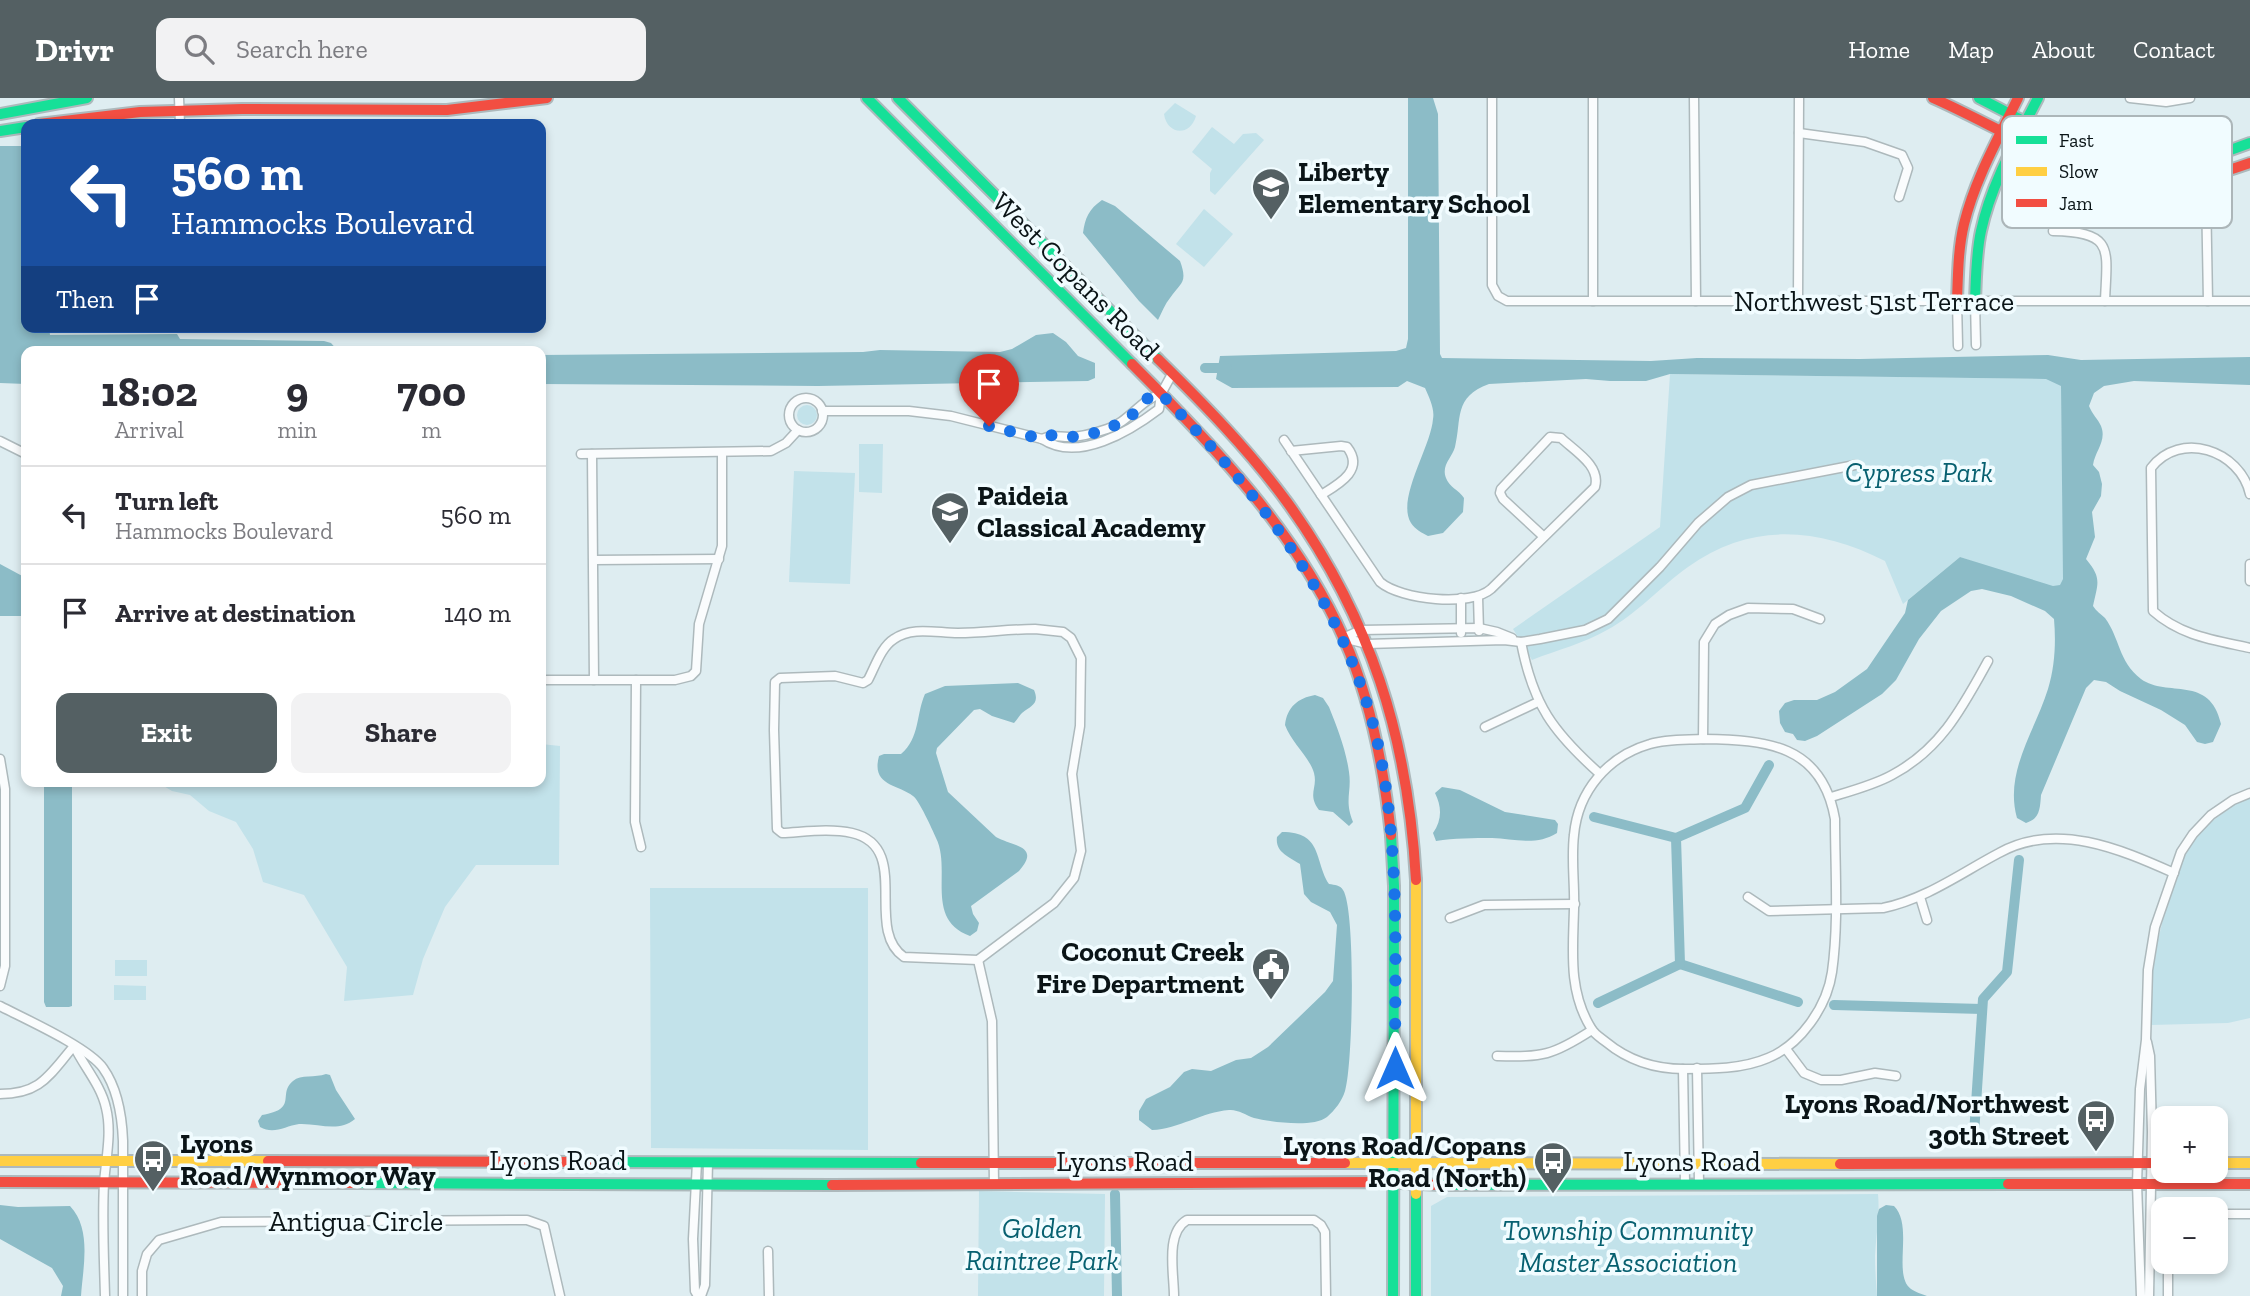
<!DOCTYPE html>
<meta charset="utf-8">
<style>
body{margin:0;font-family:"Zilla Slab",serif;background:#f2f2f3;color:#2b2b33;height:100vh;display:flex;flex-direction:column;font-size:26px;white-space:nowrap}
*{box-sizing:border-box;margin:0}
p{font-size:23px;color:#7c7c81}
.icon{flex:none;width:38px;height:38px;fill:none;stroke:currentColor;stroke-width:2;stroke-linecap:round;stroke-linejoin:round}
.map{position:relative;flex:1;overflow:hidden}
.drawer{position:absolute;left:21px;top:248px;width:525px;height:441px;display:flex;flex-direction:column;background:#fff;border-radius:14px;box-shadow:0 4px 10px #0003}
.drawer>*{flex:none}
.top-card{position:absolute;left:21px;top:21px;width:525px;height:214px;border-radius:14px;box-shadow:0 4px 10px #0003;background:#1a4fa0;color:#fff;overflow:hidden}
.fabs{position:absolute;left:2151px;top:1008px;display:grid;gap:14px}
.fabs a{display:grid;place-items:center;width:77px;height:77px;border-radius:14px;background:#fff;box-shadow:0 4px 10px #0003;font-size:35px}
.pin{position:absolute;display:grid;place-items:center;width:60px;height:60px;color:#fff;margin:-72px -30px;border-radius:50% 50% 50% 0;rotate:-45deg;box-shadow:0 0 7px #0007}
.pin .icon{rotate:45deg}
.me{position:absolute;width:77px;margin:-38px;rotate:0deg;stroke-linejoin:round;filter:drop-shadow(0 0 5px #0008)}
.turn{display:flex;align-items:center;gap:24px;height:147px;padding:0 35px;font-size:32px}
.turn .icon{width:91px;height:91px;stroke-width:2.5}
.turn b{display:block;font-size:49px;line-height:60px}
.then{display:flex;align-items:center;height:66px;padding:0 35px;background:#0003;gap:14px;font-size:26px}
.eta{display:flex;justify-content:space-evenly;align-items:center;height:119px;text-align:center}
.eta b{font-size:42px;font-weight:800;line-height:49px}
.cta{display:flex;gap:14px;margin-top:auto;padding:14px 35px}
.cta a{flex:1;height:80px;border-radius:14px;background:#546063;color:#fff;font-size:28px;font-weight:800;line-height:80px;text-align:center}
.cta a+a{background:#f2f2f3;color:#2b2b33}
ul{padding:0;list-style:none}
li{display:flex;align-items:center;gap:21px;height:98px;padding:0 35px;border-top:2px solid #e1e1e2}
li div{flex:1}
li b{display:block;font-size:26px}
li em{font-style:normal}
header{display:flex;align-items:center;gap:42px;box-sizing:border-box;height:98px;padding:0 35px;background:#546063;color:#fff}
header strong{font-size:33px}
nav{display:flex;gap:38px;margin-inline-start:auto;font-size:24px}
.search{width:490px;height:63px;background:#f2f2f3;display:flex;align-items:center;gap:18px;box-sizing:border-box;padding:0 24px;border-radius:14px;color:#7c7c81;font-size:26px}
.map>svg:first-child{display:block}
.green{fill:#c2e2ea}
.water{fill:#8cbcc7}
.lines{fill:none;stroke-linecap:round;stroke-linejoin:round}
.canal{stroke:#8cbcc7;stroke-width:10}
.street-casing{stroke:#adb9bc;stroke-width:11}
.fast-casing{stroke:#adb9bc;stroke-width:14}
.slow-casing{stroke:#adb9bc;stroke-width:14}
.jam-casing{stroke:#adb9bc;stroke-width:14}
.street{stroke:#fafcfd;stroke-width:8}
.fast{stroke:#16e098;stroke-width:10}
.slow{stroke:#ffcf43;stroke-width:10}
.jam{stroke:#f24e42;stroke-width:10}
.route{stroke:#1a73e8;stroke-width:12;stroke-dasharray:0 21.6}
.labels{text-anchor:middle;dominant-baseline:central;stroke-width:7;stroke-linejoin:round;paint-order:stroke}
.poi-label{font-size:28px;font-weight:bold;fill:#0a1417;stroke:#f1fcff;text-anchor:start}
.street-label{font-size:28px;fill:#0a1417;stroke:#f1fcff}
.park-label{font-size:28px;font-style:italic;fill:#076070;stroke:#f1fcff}
.key{fill:#f1fcff;stroke:#acb6b9;stroke-width:2}
.key-label{font-size:19px;fill:#0a1417}
</style>
<header>
<strong>Drivr</strong>
<div class="search"><svg class="icon" aria-label="search" viewBox="0 0 24 24"><circle cx="10" cy="10" r="6"/><path d="M15 15l6 6"/></svg>Search here</div>
<nav><a>Home</a><a>Map</a><a>About</a><a>Contact</a></nav>
</header>
<div class="map">
<svg width="2250" height="1198" viewBox="0 0 2250 1198">
<rect width="100%" height="100%" fill="#deedf1"/>
<g class="green">
<path d="M1175,5L1196,18C1190,39 1167,37 1164,16Z"/>
<polygon points="1212,29 1234,46 1243,36 1256,35 1264,42 1215,97 1210,93 1210,75 1212,71 1192,54"/>
<polygon points="1204,111 1233,136 1204,169 1176,146"/>
<path d="M1670,276L2061,281L2064,495L1960,459L1903,506L1885,463C1817,429 1751,424 1688,469C1660,489 1637,516 1607,532C1585,545 1557,552 1532,562L1513,531L1660,429Z"/>
<circle cx="807" cy="317" r="10"/>
<polygon points="859,346 883,346 882,395 859,394"/>
<polygon points="794,373 855,375 850,486 789,484"/>
<polygon points="541,646 560,648 559,767 476,767 445,809 423,861 413,897 344,903 347,869 304,797 263,784 253,751 236,724 209,713 190,697 172,693 157,684 541,684"/>
<polygon points="2250,695 2250,920 2228,925 2151,927 2150,902 2153,863 2166,809 2192,738"/>
<polygon points="650,790 868,790 868,1052 651,1050"/>
<rect x="115" y="862" width="32" height="16"/>
<polygon points="114,887 146,888 146,902 114,902"/>
<polygon points="979,1093 1105,1096 1104,1198 978,1198"/>
<path d="M1878,1096C1880,1117 1876,1137 1875,1158C1875,1171 1876,1185 1877,1198H1431V1108L1447,1099Z"/>
</g>
<g class="water">
<path d="M1408,0H1433L1438,16L1440,256L1442,260L1651,263L1697,260L1860,261L2048,257L2081,262L2250,259V287L2134,283L2104,288L2094,295L2089,308C2092,316 2098,321 2101,328C2107,343 2095,353 2093,367L2099,374L2102,386L2101,398L2092,414L2095,439L2086,461C2102,480 2098,485 2093,508C2096,513 2101,516 2105,520C2120,540 2118,563 2141,581C2167,600 2210,576 2221,626L2213,644L2205,646L2197,644L2185,627L2161,612L2120,593L2106,584L2094,582L2086,590L2041,697C2040,710 2040,721 2026,725L2017,720C2004,674 2035,633 2048,591C2055,568 2056,544 2054,521L2045,513L2011,498L1982,491L1971,493L1941,513L1919,541L1896,582L1882,596L1817,638L1805,643L1797,642L1793,636L1785,634L1780,625L1779,613L1785,605L1794,602H1817L1835,594L1867,571L1905,515L1908,502L1960,459L2053,488L2060,487L2063,481L2061,288L2046,281L1670,276L1646,283H1610L1586,281L1489,286C1453,299 1462,321 1455,349C1452,360 1441,367 1446,380C1449,389 1459,392 1464,400L1463,414L1443,435L1428,438C1422,435 1415,431 1411,425C1396,401 1431,349 1433,321C1435,311 1429,299 1425,290L1407,283L1398,289L1232,290L1216,281L1220,258L1396,253L1406,250L1408,241Z"/>
<polygon points="0,48 26,48 26,229 49,229 50,237 177,236 180,241 324,243 331,245 339,254 26,254 26,286 0,285"/>
<path d="M1102,102L1115,108L1180,163C1188,185 1181,184 1170,200C1165,206 1162,214 1158,222L1139,203L1083,135C1085,120 1089,111 1102,102Z"/>
<polygon points="1053,235 1066,244 1078,258 1095,265 1095,280 1088,283 818,288 541,286 541,257 863,254 880,252 1000,254 1012,251 1036,237"/>
<polygon points="0,466 26,480 26,518 0,518"/>
<path d="M1018,585L1034,592C1040,606 1031,608 1022,615C1019,618 1017,622 1014,625L992,618L980,611L974,612L937,650L936,655L948,694L996,739C1011,748 1042,747 1019,773L971,808L973,816L979,825L977,833L970,838C924,821 952,772 936,740C932,731 919,702 913,698C897,686 871,688 879,658L884,656H901C920,640 916,616 925,596L945,588Z"/>
<path d="M1315,597L1323,600L1329,609C1337,629 1346,652 1349,674C1352,694 1344,702 1353,724L1349,728L1333,714L1319,712C1307,696 1318,690 1314,675C1310,660 1291,644 1285,627C1287,609 1298,600 1315,597Z"/>
<polygon points="44,684 72,684 72,908 69,909 46,909 44,904"/>
<path d="M1442,689L1460,692L1505,714L1555,722L1558,726L1557,735C1537,748 1514,741 1492,740C1474,740 1454,740 1436,743L1433,735C1442,722 1442,709 1435,695Z"/>
<path d="M1282,734C1323,734 1314,762 1329,786C1335,787 1340,787 1343,792C1356,811 1353,968 1345,993C1342,1003 1335,1012 1327,1019C1313,1030 1271,1024 1254,1020C1246,1017 1237,1011 1229,1012C1202,1014 1179,1031 1152,1032L1139,1022V1013L1146,1001L1170,989L1184,974L1192,971L1211,973L1236,962L1251,960L1268,949L1325,894L1333,883L1337,827L1330,814L1311,804L1304,796L1300,766C1288,758 1275,754 1277,739Z"/>
<path d="M326,976L330,977L336,992L355,1021C338,1035 319,1025 299,1026C285,1028 274,1037 260,1029L258,1023L262,1017C299,1011 277,996 293,983C301,976 315,980 326,976Z"/>
<path d="M0,1107L18,1109L70,1108C92,1131 83,1169 81,1198H61L63,1188L52,1170L0,1141Z"/>
<path d="M1886,1107L1894,1108C1914,1128 1892,1177 1911,1191C1915,1194 1922,1196 1927,1198H1877V1118L1879,1111Z"/>
</g>
<g class="lines">
<g class="canal">
<polyline points="1205,270 1227,270"/>
<polyline points="1594,719 1676,740"/>
<polyline points="1680,866 1798,904"/>
<polyline points="1598,905 1680,866 1676,740 1745,710 1769,667"/>
<polyline points="1834,907 1982,911"/>
<polyline points="1974,1036 1983,901 2007,874 2019,762"/>
<polyline points="1115,1096 1117,1198"/>
</g>
<defs>
<g id="street">
<polyline points="179,0 180,26"/>
<polyline points="1492,0 1492,187 1498,198 1507,203 2250,203"/>
<polyline points="1593,0 1593,203"/>
<polyline points="1694,0 1696,203"/>
<polyline points="2130,0 2166,4 2190,0"/>
<polyline points="1799,35 1865,44 1902,57 1908,70 1899,99"/>
<polyline points="2200,62 2206,93 2208,203"/>
<path d="M2053,133C2115,134 2107,151 2105,203"/>
<polyline points="1798,202 1799,0"/>
<polyline points="1957,203 1958,248"/>
<polyline points="1975,203 1976,247"/>
<circle cx="806" cy="317" r="17"/>
<path d="M822,313H909L951,318L1042,341C1078,365 1130,333 1159,311L1161,296L1172,276"/>
<path d="M1042,341C1053,336 1058,339 1069,339C1081,339 1095,335 1107,331C1129,324 1140,302 1161,296"/>
<path d="M1284,342L1380,484C1401,502 1471,509 1491,491L1595,389C1601,368 1575,353 1561,340L1550,339L1501,391L1500,395L1503,401L1544,439"/>
<polyline points="0,343 26,356"/>
<path d="M1291,353L1341,348L1347,349C1365,372 1339,386 1321,397"/>
<polyline points="581,356 771,353 786,345 798,332"/>
<polyline points="592,356 594,582"/>
<path d="M2250,396C2240,352 2180,332 2151,370L2153,513C2181,538 2214,542 2250,550"/>
<polyline points="594,462 719,461"/>
<polyline points="2250,466 2250,483"/>
<polyline points="1478,499 1479,533"/>
<polyline points="1461,500 1461,535"/>
<path d="M1035,531L1063,534L1071,540L1081,560L1080,628L1072,676L1081,753L1074,780L1054,805L978,862L904,859C863,831 913,749 852,735C830,730 804,734 782,735L777,731L774,632L775,584L780,580L835,578L863,585L868,582C875,569 881,549 894,541C912,528 937,535 958,535C984,535 1009,531 1035,531Z"/>
<polyline points="1343,540 1367,546 1504,542 1521,544 1540,541 1585,532 1608,521 1660,469 1698,425 1728,399 1751,387 1855,367"/>
<polyline points="1343,540 1361,532 1479,530 1497,534 1512,540"/>
<path d="M1521,544C1533,607 1553,634 1600,676"/>
<polyline points="541,582 675,582 691,578 696,573 699,526 722,448 722,355"/>
<polyline points="636,582 635,724 641,749"/>
<polyline points="1485,629 1538,604"/>
<path d="M1703,641C1766,642 1822,646 1835,721C1835,771 1839,824 1832,874C1827,909 1800,947 1768,960C1743,971 1711,971 1684,971C1655,971 1629,963 1606,944C1601,940 1594,936 1591,930C1568,893 1573,852 1574,811C1575,787 1571,762 1574,737C1578,693 1608,658 1650,646C1666,641 1685,642 1703,641Z"/>
<polyline points="1703,641 1704,544 1715,526 1729,517 1748,510 1793,511 1820,521"/>
<polyline points="0,661 5,691 5,868 0,888"/>
<path d="M1831,699C1851,693 1874,687 1892,677C1941,651 1962,610 1988,563"/>
<path d="M1748,799L1769,813L1883,810C1926,801 1961,775 1999,755C2056,723 2120,751 2174,775"/>
<polyline points="1920,799 1927,822"/>
<polyline points="1450,820 1484,807 1575,806"/>
<polyline points="978,862 992,923 994,1087"/>
<path d="M0,908C25,921 88,949 103,970C118,991 122,1017 123,1043V1198"/>
<polyline points="2147,944 2150,958 2152,1034 2149,1198"/>
<path d="M74,948C84,969 101,987 106,1010C112,1034 106,1060 104,1085C102,1122 104,1160 105,1198"/>
<polyline points="1786,951 1804,975 1821,982 1841,982 1875,975 1896,978"/>
<path d="M1497,958C1543,959 1552,958 1592,932"/>
<polyline points="1697,970 1699,1085"/>
<polyline points="1683,971 1685,1085"/>
<path d="M0,996C41,996 49,977 74,948"/>
<polyline points="697,1064 693,1141 695,1193 698,1198"/>
<polyline points="2216,1116 2250,1116"/>
<polyline points="768,1153 769,1198"/>
<polyline points="2168,1164 2168,1198"/>
<polyline points="142,1198 142,1173 147,1156 159,1142 221,1124 527,1122 544,1128 560,1198"/>
<polyline points="701,1198 705,1187 708,1064"/>
<path d="M1174,1198C1174,1175 1165,1135 1187,1122H1314L1321,1127L1325,1134L1326,1198"/>
<polyline points="2141,1198 2137,1086 2140,991 2146,942 2148,872 2155,829 2181,754 2193,736 2211,717 2233,702 2250,695"/>
</g>
<g id="fast">
<polyline points="867,0 1132,266"/>
<polyline points="898,0 1158,261"/>
<path d="M1979,0C2081,52 2134,91 2250,45"/>
<polyline points="0,16 87,0"/>
<polyline points="0,33 26,29"/>
<path d="M1975,203C1976,180 1976,156 1981,133C1991,86 2016,43 2038,0"/>
<polyline points="1391,737 1394,788 1393,1198"/>
<polyline points="587,1064 921,1065"/>
<polyline points="357,1085 832,1087"/>
<polyline points="1440,1087 2008,1086"/>
<polyline points="1416,1096 1416,1198"/>
</g>
<g id="slow">
<polyline points="1416,782 1416,1096"/>
<polyline points="0,1063 268,1063"/>
<polyline points="1345,1065 1840,1066"/>
<polyline points="2216,1065 2250,1065"/>
</g>
<g id="jam">
<path d="M1933,0C2006,32 2080,84 2162,84C2192,84 2222,75 2250,65"/>
<polyline points="39,26 140,14 242,11 447,12 547,0"/>
<path d="M1957,203C1958,177 1958,151 1964,126C1975,81 1998,41 2018,0"/>
<path d="M1158,261C1204,306 1249,352 1287,404C1371,520 1408,640 1416,782"/>
<path d="M1132,266C1213,347 1297,434 1344,541C1371,602 1384,671 1391,737"/>
<polyline points="268,1063 587,1064"/>
<polyline points="921,1065 1345,1065"/>
<polyline points="1840,1066 2163,1065"/>
<polyline points="0,1084 357,1085"/>
<polyline points="2008,1086 2250,1086"/>
<polyline points="832,1087 1381,1084 1440,1087"/>
</g>
</defs>
<use href="#street" class="street-casing"/>
<use href="#fast" class="fast-casing"/>
<use href="#slow" class="slow-casing"/>
<use href="#jam" class="jam-casing"/>
<use href="#street" class="street"/>
<use href="#fast" class="fast"/>
<use href="#slow" class="slow"/>
<use href="#jam" class="jam"/>
</g>
<g class="lines">
<path class="route" d="M989,328L1042,341L1052,337L1070,339L1089,337L1116,327L1132,317L1149,299L1161,296C1269,404 1362,528 1385,684C1399,778 1395,875 1395,970"/>
</g>
<defs>
<symbol id="school-pin" viewBox="-11 -11 22 30"><path d="M0 17L-7.5 6A9.5 9.5 0 1 1 7.5 6Z" fill="#546063" stroke="#f1fcff"/><path d="M0-5L7-2L0 1L-7-2ZM-4 1L0 2.5L4 1V4Q0 6-4 4Z" fill="#fff"/></symbol>
<symbol id="civic-pin" viewBox="-11 -11 22 30"><path d="M0 17L-7.5 6A9.5 9.5 0 1 1 7.5 6Z" fill="#546063" stroke="#f1fcff"/><path d="M-.6-6.5H3V-4.5H.6V-3L4-1V1h2V6H-6V1h2V-1L-.6-3ZM-1.2 2.5V6h2.4V2.5Z" fill="#fff"/></symbol>
<symbol id="bus-pin" viewBox="-11 -11 22 30"><path d="M0 17L-7.5 6A9.5 9.5 0 1 1 7.5 6Z" fill="#546063" stroke="#f1fcff"/><path d="M-5-6H5V4H4V6H2V4H-2V6H-4V4H-5ZM-3.5-4V0h7V-4ZM-3.5 1.2v1.5H-2V1.2ZM2 1.2v1.5H3.5V1.2Z" fill="#fff"/></symbol>
</defs>
<g fill-rule="evenodd">
<use href="#school-pin" x="1249" y="67" width="44" height="60"/>
<use href="#school-pin" x="928" y="391" width="44" height="60"/>
<use href="#civic-pin" x="1249" y="847" width="44" height="60"/>
<use href="#bus-pin" x="2074" y="999" width="44" height="60"/>
<use href="#bus-pin" x="131" y="1039" width="44" height="60"/>
<use href="#bus-pin" x="1531" y="1041" width="44" height="60"/>
</g>
<g class="labels">
<g class="poi-label">
<text x="1298" y="73">Liberty<tspan x="1298" dy="32">Elementary School</tspan></text>
<text x="977" y="397">Paideia<tspan x="977" dy="32">Classical Academy</tspan></text>
<text x="1244" y="853" text-anchor="end">Coconut Creek<tspan x="1244" dy="32">Fire Department</tspan></text>
<text x="2069" y="1005" text-anchor="end">Lyons Road/Northwest<tspan x="2069" dy="32">30th Street</tspan></text>
<text x="180" y="1045">Lyons<tspan x="180" dy="32">Road/Wynmoor Way</tspan></text>
<text x="1526" y="1047" text-anchor="end">Lyons Road/Copans<tspan x="1526" dy="32">Road (North)</tspan></text>
</g>
<g class="street-label">
<text transform="translate(1076 178) rotate(45)">West Copans Road</text>
<text x="1874" y="203">Northwest 51st Terrace</text>
<text x="558" y="1062">Lyons Road</text>
<text x="1125" y="1063">Lyons Road</text>
<text x="1692" y="1063">Lyons Road</text>
<text x="356" y="1123">Antigua Circle</text>
</g>
<g class="park-label">
<text x="1919" y="374">Cypress Park</text>
<text x="1042" y="1130">Golden<tspan x="1042" dy="32">Raintree Park</tspan></text>
<text x="1628" y="1132">Township Community<tspan x="1628" dy="32">Master Association</tspan></text>
</g>
</g>
<rect x="2002" y="18" width="230" height="112" rx="10" class="key"/>
<rect x="2016" y="38" width="31" height="8" fill="#16e098"/>
<rect x="2016" y="69" width="31" height="9" fill="#ffcf43"/>
<rect x="2016" y="101" width="31" height="8" fill="#f24e42"/>
<g class="key-label">
<text x="2059" y="49">Fast</text>
<text x="2059" y="80">Slow</text>
<text x="2059" y="112">Jam</text>
</g>
</svg>
<div class="fabs">
<a>+</a>
<a>−</a>
</div>
<div class="pin" style="left:989px;top:328px;background:#d93025"><svg class="icon" aria-label="arrive" viewBox="0 0 24 24"><path d="M6 21V4h12l-3 4 3 4H6"/></svg></div>
<svg class="me" style="left:1395px;top:970px" viewBox="-20 -20 40 40"><path d="M0-17L14 15 0 8-14 15z" fill="#1a73e8" stroke="#fff" stroke-width="4"/></svg>
<div class="top-card">
<div class="turn"><svg class="icon" aria-label="left" viewBox="0 0 24 24"><path d="M17 20v-9H6M10 6l-5 5 5 5"/></svg><div><b>560 m</b>Hammocks Boulevard</div></div>
<div class="then">Then<svg class="icon" aria-label="arrive" viewBox="0 0 24 24"><path d="M6 21V4h12l-3 4 3 4H6"/></svg></div>
</div>
<section class="drawer">
<div class="eta">
<div><b>18:02</b><p>Arrival</p></div>
<div><b>9</b><p>min</p></div>
<div><b>700</b><p>m</p></div>
</div>
<ul>
<li><svg class="icon" aria-label="left" viewBox="0 0 24 24"><path d="M17 20v-9H6M10 6l-5 5 5 5"/></svg><div><b>Turn left</b><p>Hammocks Boulevard</p></div><em>560 m</em></li>
<li><svg class="icon" aria-label="arrive" viewBox="0 0 24 24"><path d="M6 21V4h12l-3 4 3 4H6"/></svg><div><b>Arrive at destination</b></div><em>140 m</em></li>
</ul>
<div class="cta"><a>Exit</a><a>Share</a></div>
</section>
</div>
